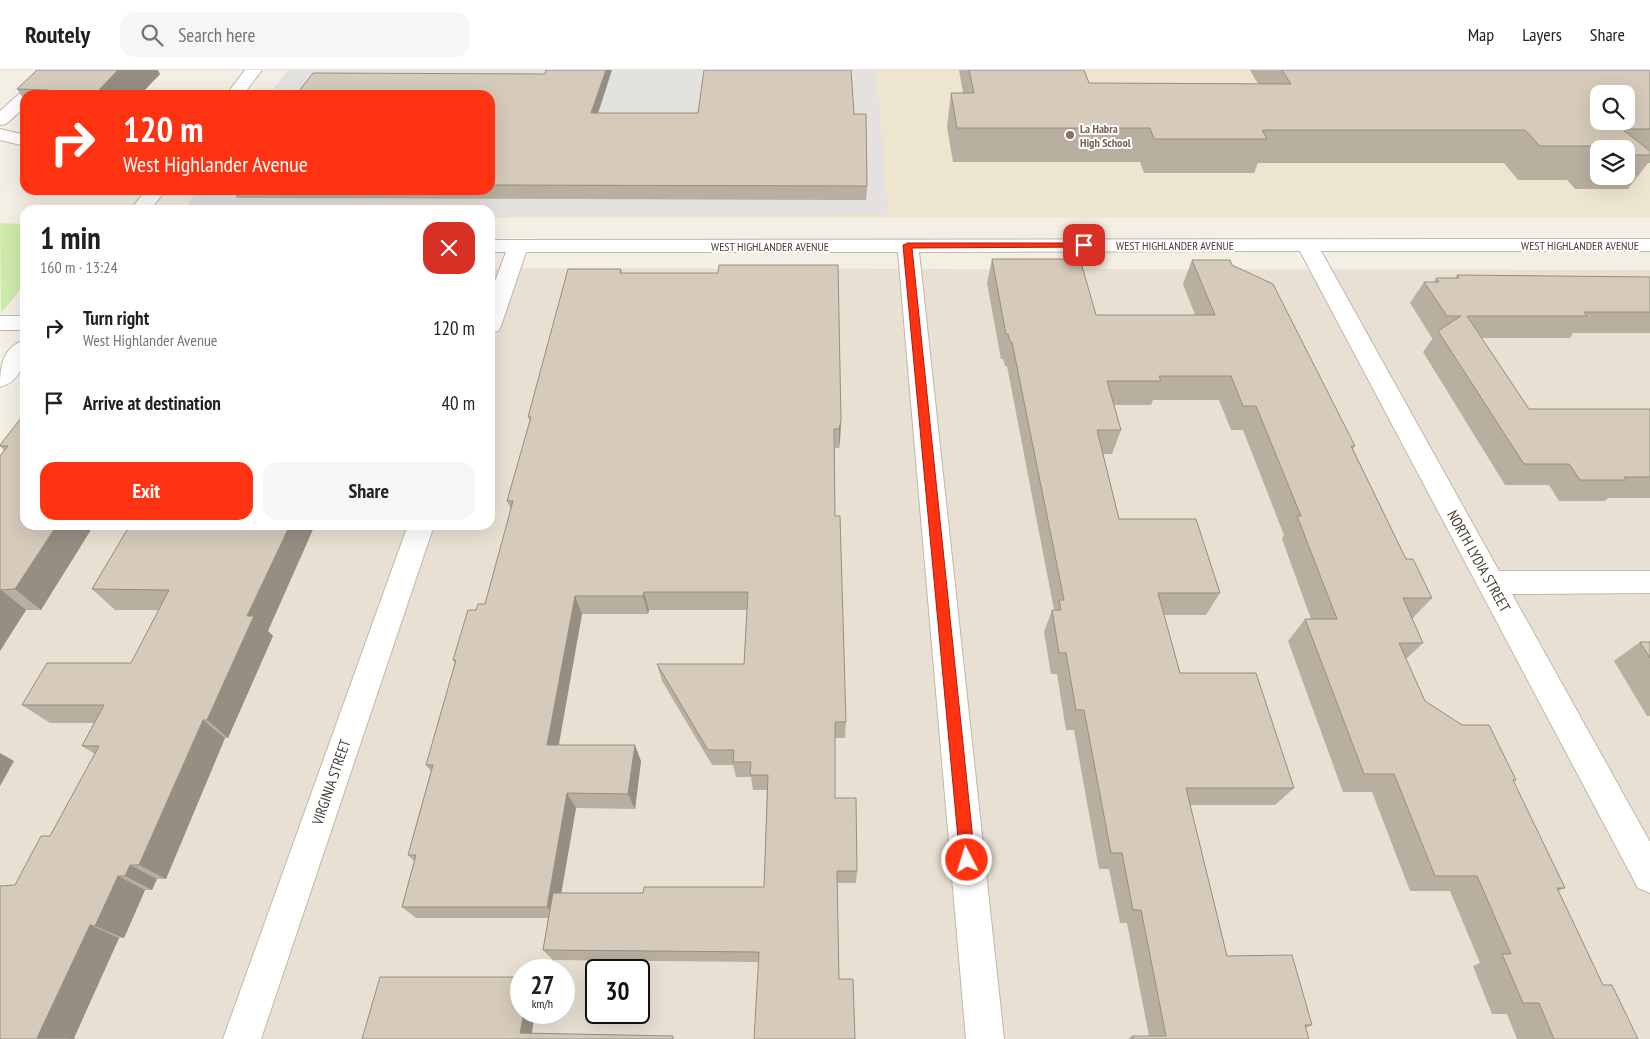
<!DOCTYPE html>
<meta charset="utf-8">
<style>
body{margin:0;font-family:"PT Sans Narrow",sans-serif;background:#f6f6f6;color:#202124;height:100vh;display:flex;flex-direction:column;font-size:19px;white-space:nowrap}
*{box-sizing:border-box;margin:0}
p{font-size:16px;color:#757577}
.icon{flex:none;width:28px;height:28px;fill:none;stroke:currentColor;stroke-width:2;stroke-linecap:round;stroke-linejoin:round}
.map{position:relative;flex:1;overflow:hidden}
.drawer{position:absolute;left:20px;top:135px;width:475px;height:325px;display:flex;flex-direction:column;background:#fff;border-radius:15px;box-shadow:0 5px 20px #0002}
.drawer>*{flex:none}
.hud{position:absolute;left:20px;top:20px;width:475px;height:105px;border-radius:15px;box-shadow:0 5px 20px #0002;background:#ff3211;color:#fff;overflow:hidden}
.fabs{position:absolute;left:1590px;top:15px;display:grid;gap:10px}
.fabs a{display:grid;place-items:center;width:45px;height:45px;border-radius:10px;background:#fff;box-shadow:0 5px 20px #0002;font-size:25px}
.speed{position:absolute;left:510px;top:889px;display:flex;gap:10px;font-size:25px;font-weight:700;text-align:center}
.speed>*{display:grid;place-content:center;width:65px;height:65px;border-radius:50%;background:#fff;box-shadow:0 5px 20px #0002;line-height:1}
.speed small{font-size:12px;font-weight:400}
.speed .limit{border:2px solid #111;border-radius:8px;background:#fff;color:#111}
.pin{position:absolute;display:grid;place-items:center;width:42px;height:42px;color:#fff;margin:-21px;border-radius:10px;box-shadow:0 2px 8px #0006}
.me{position:absolute;width:55px;margin:-28px;rotate:355deg;stroke-linejoin:round;filter:drop-shadow(0 0 4px #0008)}
.turn{display:flex;align-items:center;gap:18px;height:105px;padding:0 20px;font-size:22px}
.turn .icon{width:65px;height:65px;stroke-width:2.5}
.turn b{display:block;font-size:35px;line-height:42px}
.round{display:grid;place-items:center;flex:none;width:52px;height:52px;border-radius:15px;background:#f6f6f6}
.headline{display:flex;align-items:center;justify-content:space-between;height:85px;padding:0 20px}
h1{font-size:30px;font-weight:600;line-height:38px}
.cta{display:flex;gap:10px;margin-top:auto;padding:10px 20px}
.cta a{flex:1;height:58px;border-radius:15px;background:#ff3211;color:#fff;font-size:20px;font-weight:600;line-height:58px;text-align:center}
.cta a+a{background:#f6f6f6;color:#202124}
ul{padding:0;list-style:none}
li{display:flex;align-items:center;gap:15px;height:75px;padding:0 20px}
li div{flex:1}
li b{display:block;font-size:19px}
li em{font-style:normal}
header{display:flex;align-items:center;gap:30px;box-sizing:border-box;height:70px;padding:0 25px;background:#fff;border-bottom:1px solid #e0e0e0}
header strong{font-size:24px}
nav{display:flex;gap:28px;margin-inline-start:auto;font-size:18px}
.search{width:350px;height:45px;background:#f6f6f6;display:flex;align-items:center;gap:12px;box-sizing:border-box;padding:0 18px;border-radius:15px;color:#757577;font-size:19px}
.map>svg:first-child{display:block}
.residential{fill:#e8e1d3;fill-rule:evenodd}
.education{fill:#eee5ce;fill-rule:evenodd}
.green{fill:#cfebab}
.parking{fill:#e4e2de}
.lines{fill:none;stroke-linecap:round;stroke-linejoin:round}
.minor-casing{stroke:#c0b7a7;stroke-width:2}
.minor{fill:#fff;fill-rule:evenodd}
.wall{fill:#b8afa0;fill-rule:evenodd}
.shaded-wall{fill:#968e82}
.building{fill:#d6cbba;stroke:#968e82;fill-rule:evenodd}
.route{fill:#ff3211;stroke:#a6200b}
.education-dot{fill:#8d6e63;stroke:#fff;stroke-width:2}
.labels{text-anchor:middle;dominant-baseline:central;stroke-width:4;stroke-linejoin:round;paint-order:stroke}
.far-education-label{font-size:12px;font-weight:bold;fill:#785e54;stroke:#fff;text-anchor:start}
.far-street-label{font-size:12px;fill:#473f34;stroke:#fff}
.street-label{font-size:15px;fill:#473f34;stroke:#fff}
</style>
<header>
<strong>Routely</strong>
<div class="search"><svg class="icon" aria-label="search" viewBox="0 0 24 24"><circle cx="10" cy="10" r="6"/><path d="M15 15l6 6"/></svg>Search here</div>
<nav><a>Map</a><a>Layers</a><a>Share</a></nav>
</header>
<div class="map">
<svg width="1650" height="969" viewBox="0 0 1650 969">
<rect width="100%" height="100%" fill="#f4efe5"/>
<path class="residential" d="M490,198L1650,200V969H0V385L25,352V455H490ZM521,900H564V942H521ZM596,900H639V942H596Z"/>
<path class="education" d="M288,0H1650V148H490V140H185L198,120H490V25H269ZM1599,24H1626V51H1599ZM1599,79H1626V106H1599Z"/>
<polygon class="green" points="0,153 25,154 25,214 1,243"/>
<polygon class="parking" points="288,0 876,0 888,145 490,147 490,140 187,140 189,132 198,120 490,120 490,25 269,25"/>
<g class="lines">
<defs>
<g id="minor">
<polygon points="245,0 262,0 243,25 226,25"/>
<polygon points="25,23 31,25 25,25 25,37 6,54 0,55 0,41 19,24"/>
<polygon points="0,59 25,65 25,76 0,70"/>
<polygon points="146,120 166,120 150,140 130,140"/>
<polygon points="1650,169 1650,181 1321,181 1499,501 1650,501 1650,523 1512,524 1650,772 1650,823 1638,818 1300,181 919,182 1004,969 966,969 898,182 526,182 501,256 498,261 490,263 490,225 506,182 490,182 490,170"/>
<rect x="0" y="246" width="25" height="14"/>
<path d="M25,270C25,290 23,311 0,317C0,297 2,277 25,270Z"/>
<polygon points="408,455 434,455 261,969 223,969"/>
</g>
</defs>
<use href="#minor" class="minor-casing"/>
<use href="#minor" class="minor"/>
</g>
<g class="wall">
<path d="M959,0H1084L1089,13L1258,14L1250,0H1650V93H1648L1628,119H1575L1567,110H1518L1504,93H1258L1254,103H1144L1140,92H953L947,57L951,23H963ZM1599,79H1626V106H1599Z"/>
<polygon points="160,4 140,25 25,25 25,31 17,19"/>
<polygon points="490,25 598,43 854,44 867,116 866,130 237,128 233,120 490,120"/>
<polygon points="992,189 1096,245 1195,245 1183,214 1192,190 1232,195 1355,376 1353,379 1406,489 1432,528 1412,549 1423,573 1406,589 1425,631 1516,710 1513,711 1565,818 1558,821 1603,915 1638,969 1517,969 1507,944 1492,944 1473,896 1480,893 1450,821 1410,821 1372,722 1343,722 1288,571 1305,549 1311,549 1282,469 1284,465 1243,360 1231,360 1219,330 1153,330 1151,335 1114,335 1121,360 1112,384 1103,384 1119,449 1220,523 1206,545 1164,545 1180,603 1294,718 1275,735 1190,735 1227,886 1312,955 1306,958 1309,969 1128,969 1132,966 1149,966 1127,853 1120,853 1109,799 1099,799 1074,660 1066,660 1057,604 1051,604 1044,562 1052,540 1054,540 1007,296 1005,296 1003,289 1001,289 987,213"/>
<path d="M621,199L622,203L841,351L840,370L839,378H835V446L846,652L845,668H835V728L857,801L856,813H837L839,909L855,969L759,892L553,890L543,880L548,848H416L402,837L414,791L408,785L431,701L426,695L455,593L453,590L476,540L485,534L511,439L507,431L530,351L528,347ZM649,540H747L744,594H657L662,611L712,695H733L736,707H751L753,720H767L764,817L643,823H561L576,738L635,739L641,691L558,675L582,544H648Z"/>
<polygon points="1457,205 1650,207 1650,263 1573,263 1570,268 1481,268 1529,339 1650,339 1650,428 1608,428 1605,431 1559,431 1549,415 1505,415 1423,282 1433,268 1432,268 1410,233 1424,212 1434,212 1436,208 1456,208"/>
<polygon points="25,343 41,540 26,540 0,581 0,386 4,380 0,376 0,375"/>
<polygon points="130,455 268,561 273,566 228,668 225,668 166,809 157,809 152,820 145,820 124,868 119,868 74,968 76,969 0,969 15,815 50,766 95,684 82,676 94,653 50,653 22,635 131,593 159,540 115,540 92,519"/>
<polygon points="1640,572 1650,572 1650,646 1647,646 1614,591"/>
</g>
<g class="shaded-wall">
<polygon points="118,0 158,0 160,4 140,25 97,25 96,23"/>
<polygon points="606,0 612,0 594,56 591,43"/>
<polygon points="841,351 840,370 839,378 839,359"/>
<polygon points="57,455 94,455 41,540 15,519"/>
<polygon points="290,455 315,455 268,561 273,566 228,668 207,650 247,546"/>
<polygon points="0,519 26,540 0,581"/>
<polygon points="644,522 649,540 648,544 643,526"/>
<polygon points="575,526 582,544 556,691 547,675"/>
<polygon points="203,650 225,668 166,809 139,795"/>
<polygon points="635,675 641,691 635,739 628,724"/>
<polygon points="0,683 14,691 0,716"/>
<polygon points="567,723 576,738 557,848 547,837"/>
<polygon points="130,795 157,809 152,820 125,806"/>
<polygon points="118,806 145,820 124,868 95,856"/>
<polygon points="90,855 119,868 74,968 76,969 42,969 37,968"/>
<polygon points="524,942 535,942 531,969 520,963"/>
</g>
<g class="building">
<polygon points="37,0 118,0 96,23 46,23 49,20 17,19"/>
<polygon points="546,0 606,0 591,43 698,43 704,0 851,0 854,44 866,44 867,116 490,115 490,25 296,25 313,3 545,4"/>
<path d="M969,0H1084L1089,13L1291,14L1282,0H1650V59H1622L1650,81V85H1626V79H1599V84L1591,76H1540L1525,60H1262L1267,69H1154L1150,58H957L951,23H974ZM1599,24H1626V51H1599Z"/>
<polygon points="992,189 1080,189 1096,245 1215,245 1192,190 1230,190 1232,195 1273,214 1355,376 1351,376 1406,489 1413,489 1432,528 1403,528 1423,573 1399,573 1425,631 1462,655 1489,655 1516,710 1513,710 1565,818 1557,818 1603,915 1612,915 1638,969 1554,969 1539,933 1523,933 1502,884 1511,884 1477,806 1435,806 1394,704 1364,704 1305,549 1337,549 1297,446 1301,446 1256,336 1243,336 1231,306 1159,306 1161,311 1107,311 1121,360 1097,360 1119,449 1196,449 1220,523 1158,523 1180,603 1256,603 1294,718 1186,718 1227,886 1292,885 1312,955 1305,955 1309,969 1133,969 1132,966 1166,966 1141,840 1133,840 1122,783 1111,783 1084,640 1076,640 1066,583 1059,583 1052,540 1061,540 1059,530 1064,530 1012,272 1010,272 1008,264 1006,264"/>
<polygon points="719,195 838,195 841,351 839,359 834,359 835,446 840,446 846,652 835,652 835,728 856,728 857,801 837,801 839,909 853,909 855,969 754,969 759,882 543,880 553,823 643,823 644,817 764,817 768,705 750,705 751,692 733,692 734,680 708,680 657,594 744,594 748,522 644,522 643,526 575,526 547,675 635,675 628,724 567,723 547,837 402,837 416,785 408,785 433,695 426,695 456,590 453,590 468,540 476,540 478,534 485,534 513,431 507,431 531,347 528,347 568,199 621,199 620,203 718,203"/>
<polygon points="1457,205 1650,207 1650,242 1584,242 1587,246 1467,246 1529,339 1650,339 1650,407 1624,407 1626,410 1580,410 1569,394 1524,394 1438,261 1461,246 1447,246 1424,212 1439,212 1436,208 1459,208"/>
<polygon points="25,343 25,455 57,455 15,519 0,520 0,386 8,376 0,376 0,375"/>
<polygon points="130,455 290,455 247,546 254,546 207,650 203,650 139,795 130,795 125,806 118,806 95,856 90,855 37,968 71,968 71,969 0,969 0,816 15,815 41,766 50,766 99,676 82,676 104,635 22,635 47,593 131,593 169,520 92,519"/>
<polygon points="1640,572 1650,572 1650,588"/>
<polygon points="380,907 521,907 521,942 524,942 520,963 673,966 673,969 362,969"/>
</g>
<polygon class="route" points="1084,173 1087,174 1087,177 912,178 975,790 972,795 967,798 962,795 960,790 903,175 908,173"/>
<circle class="education-dot" cx="1070" cy="65" r="5"/>
<g class="labels">
<g class="far-education-label">
<text x="1080" y="58">La Habra<tspan x="1080" dy="14">High School</tspan></text>
</g>
<g class="far-street-label">
<text x="1175" y="175">WEST HIGHLANDER AVENUE</text>
<text x="1580" y="175">WEST HIGHLANDER AVENUE</text>
<text x="770" y="176">WEST HIGHLANDER AVENUE</text>
</g>
<g class="street-label">
<text transform="translate(1479 491) rotate(61)">NORTH LYDIA STREET</text>
<text transform="translate(331 712) rotate(-71)">VIRGINIA STREET</text>
</g>
</g>
</svg>
<div class="fabs">
<a><svg class="icon" aria-label="search" viewBox="0 0 24 24"><circle cx="10" cy="10" r="6"/><path d="M15 15l6 6"/></svg></a>
<a><svg class="icon" aria-label="layers" viewBox="0 0 24 24"><path d="M12 4l9 5-9 5-9-5zM3 14l9 5 9-5"/></svg></a>
</div>
<div class="speed"><div>27<small>km/h</small></div><div class="limit">30</div></div>
<div class="pin" style="left:1084px;top:175px;background:#d93025"><svg class="icon" aria-label="arrive" viewBox="0 0 24 24"><path d="M6 21V4h12l-3 4 3 4H6"/></svg></div>
<svg class="me" style="left:967px;top:790px" viewBox="-20 -20 40 40"><circle r="17" fill="#ff3211" stroke="#fff" stroke-width="3"/><path d="M0-11L8 9 0 5-8 9z" fill="#fff"/></svg>
<div class="hud">
<div class="turn"><svg class="icon" aria-label="right" viewBox="0 0 24 24"><path d="M7 20v-9h11M14 6l5 5-5 5"/></svg><div><b>120 m</b>West Highlander Avenue</div></div>
</div>
<section class="drawer">
<div class="headline"><div><h1>1 min</h1><p>160 m · 13:24</p></div><a class="round" style="background:#d93025;color:#fff"><svg class="icon" aria-label="close" viewBox="0 0 24 24"><path d="M6 6l12 12M18 6L6 18"/></svg></a></div>
<ul>
<li><svg class="icon" aria-label="right" viewBox="0 0 24 24"><path d="M7 20v-9h11M14 6l5 5-5 5"/></svg><div><b>Turn right</b><p>West Highlander Avenue</p></div><em>120 m</em></li>
<li><svg class="icon" aria-label="arrive" viewBox="0 0 24 24"><path d="M6 21V4h12l-3 4 3 4H6"/></svg><div><b>Arrive at destination</b></div><em>40 m</em></li>
</ul>
<div class="cta"><a>Exit</a><a>Share</a></div>
</section>
</div>
